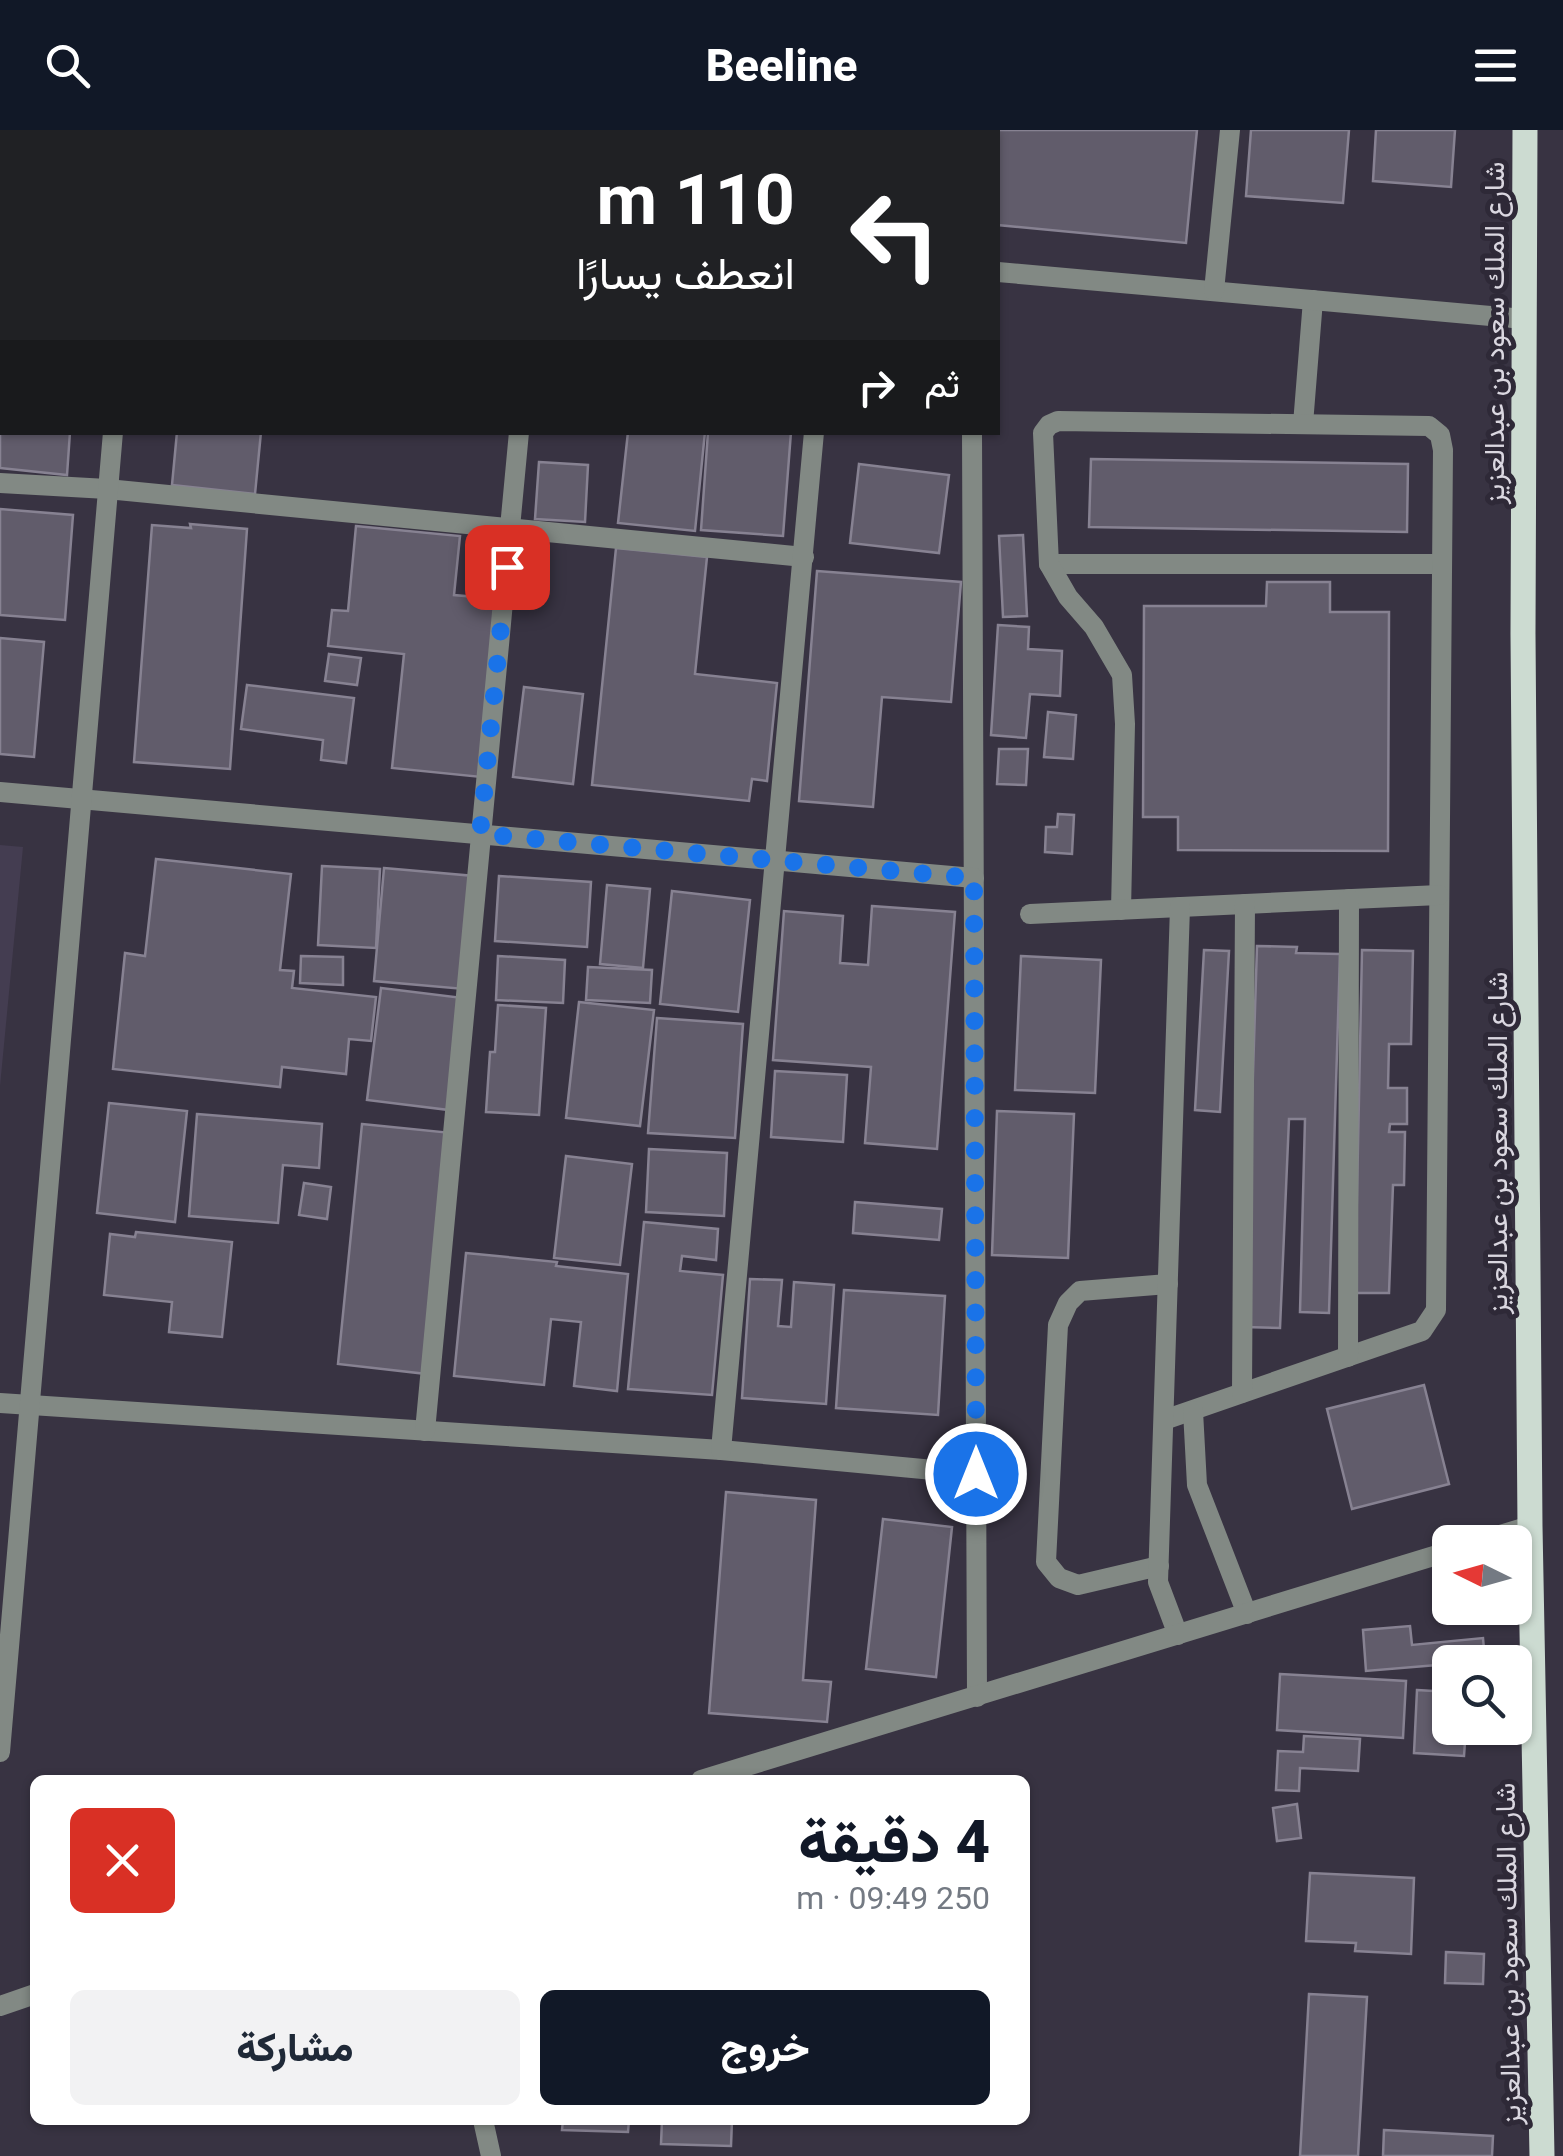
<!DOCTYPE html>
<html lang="ar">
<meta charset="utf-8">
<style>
body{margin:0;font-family:Roboto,Vazirmatn,sans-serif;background:#f2f2f3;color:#1f2937;direction:rtl;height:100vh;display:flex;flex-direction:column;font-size:38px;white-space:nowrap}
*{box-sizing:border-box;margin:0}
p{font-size:32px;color:#747a83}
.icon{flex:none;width:55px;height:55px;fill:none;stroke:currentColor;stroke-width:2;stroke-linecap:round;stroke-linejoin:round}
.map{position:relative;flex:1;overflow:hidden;direction:ltr}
.drawer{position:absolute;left:30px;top:1645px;width:1000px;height:350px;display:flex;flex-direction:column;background:#fff;border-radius:15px;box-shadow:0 2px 8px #0004;direction:rtl}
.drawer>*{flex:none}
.banner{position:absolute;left:0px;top:0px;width:1000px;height:305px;box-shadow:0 2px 8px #0004;direction:rtl;background:#202124;color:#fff;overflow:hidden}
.needle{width:65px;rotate:275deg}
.controls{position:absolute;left:1432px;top:1395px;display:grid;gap:20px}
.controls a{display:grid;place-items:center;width:100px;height:100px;border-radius:15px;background:#fff;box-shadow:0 2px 8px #0004;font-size:50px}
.pin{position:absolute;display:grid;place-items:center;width:85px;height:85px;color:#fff;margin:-42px;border-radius:20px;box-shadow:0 5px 15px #0006}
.me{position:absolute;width:110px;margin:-55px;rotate:0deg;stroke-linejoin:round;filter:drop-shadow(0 0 8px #0008)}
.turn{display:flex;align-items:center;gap:35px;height:210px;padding:0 40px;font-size:45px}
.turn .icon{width:130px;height:130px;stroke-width:2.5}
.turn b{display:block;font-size:70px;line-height:85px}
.then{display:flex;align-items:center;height:95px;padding:0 40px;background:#0003;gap:20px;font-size:38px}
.round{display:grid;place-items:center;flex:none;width:105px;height:105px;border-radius:15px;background:#f2f2f3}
.overview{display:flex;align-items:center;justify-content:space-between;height:170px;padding:0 40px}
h1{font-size:60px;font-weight:800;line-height:75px;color:#111827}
.cta{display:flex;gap:20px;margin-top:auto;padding:20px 40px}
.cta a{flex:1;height:115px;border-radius:15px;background:#111827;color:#fff;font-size:40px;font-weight:800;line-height:115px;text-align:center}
.cta a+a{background:#f2f2f3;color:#1f2937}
header{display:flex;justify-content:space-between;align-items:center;height:130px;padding:0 40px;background:#111827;color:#fff;font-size:45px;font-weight:800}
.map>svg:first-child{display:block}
.built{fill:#443d51}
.building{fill:#615c6b;stroke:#878292;stroke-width:2.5}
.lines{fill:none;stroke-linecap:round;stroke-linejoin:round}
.lane{stroke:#828984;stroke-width:20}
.street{stroke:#828984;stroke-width:20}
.primary{stroke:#ccdbd1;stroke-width:25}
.route{stroke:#1a73e8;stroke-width:18;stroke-dasharray:0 32.4}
.labels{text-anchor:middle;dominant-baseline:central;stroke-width:10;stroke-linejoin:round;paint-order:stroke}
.street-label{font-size:28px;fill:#dad7e0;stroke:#2e2937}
</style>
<header><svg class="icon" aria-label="menu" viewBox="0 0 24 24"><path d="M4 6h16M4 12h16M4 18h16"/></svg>Beeline<svg class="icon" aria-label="search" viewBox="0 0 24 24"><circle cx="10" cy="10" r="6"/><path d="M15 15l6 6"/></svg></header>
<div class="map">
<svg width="1563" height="2026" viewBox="0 0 1563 2026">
<rect width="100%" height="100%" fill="#383342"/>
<polygon class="built" points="0,715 23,717 0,956"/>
<g class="building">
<polygon points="190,0 382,0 381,2 190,2"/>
<rect x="401" y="0" width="132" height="2"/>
<rect x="576" y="0" width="223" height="2"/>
<polygon points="863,0 1197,0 1186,113 998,95 998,2 863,2"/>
<polygon points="1251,0 1349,0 1343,73 1246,66"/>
<polygon points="1376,0 1455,0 1451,57 1373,51"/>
<rect x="0" y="88" width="2" height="119"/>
<polygon points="0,225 2,225 2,302 70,302 67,345 0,338"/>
<polygon points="177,302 261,302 255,364 172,355"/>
<polygon points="628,302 705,302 695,401 618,393"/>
<polygon points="708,302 791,302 783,406 701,400"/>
<polygon points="1091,329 1408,334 1407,402 1089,397"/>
<polygon points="539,332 588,335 585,392 535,389"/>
<polygon points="859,334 949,345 939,423 850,413"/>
<polygon points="0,379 73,385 65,490 0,485"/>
<polygon points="190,394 247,399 230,639 134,632 152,395 191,398"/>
<polygon points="356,396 460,406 454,465 499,469 481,647 392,638 404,524 328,516 332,480 348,481"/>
<polygon points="1023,405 1027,486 1003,487 999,406"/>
<polygon points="616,418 707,427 695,544 777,553 767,651 752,649 749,671 592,655"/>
<polygon points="817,441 961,452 951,572 882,567 873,677 799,671"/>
<polygon points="1267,452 1330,452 1330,482 1389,482 1388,721 1178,720 1178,687 1143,687 1144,476 1266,476"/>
<polygon points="998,495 1029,497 1028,519 1062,521 1060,566 1030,564 1026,608 991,605"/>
<polygon points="0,508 44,512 34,627 0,624"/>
<polygon points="329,524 361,528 357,555 325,551"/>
<polygon points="247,555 354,568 346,633 321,630 323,610 241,599"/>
<polygon points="524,557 583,564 573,654 513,647"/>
<polygon points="1048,582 1076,585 1073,629 1044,627"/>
<polygon points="999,619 1028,619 1026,655 997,654"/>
<polygon points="1058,684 1074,685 1072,724 1045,722 1046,697 1057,697"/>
<polygon points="156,729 291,744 280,840 294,841 292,858 376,867 371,911 349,909 346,944 282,937 280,957 113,939 125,823 145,826"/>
<polygon points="322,736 380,739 376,818 318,815"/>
<polygon points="384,738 474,746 464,859 374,851"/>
<polygon points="499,746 591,752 587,817 495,811"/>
<polygon points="607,755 650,759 643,838 600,834"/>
<polygon points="672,761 750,770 738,882 660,874"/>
<polygon points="872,776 955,782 937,1019 865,1013 871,937 773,930 784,781 843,786 840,833 868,835"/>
<polygon points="1257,816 1297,817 1296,823 1340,824 1329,1183 1300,1182 1305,989 1289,989 1280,1198 1245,1197"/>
<polygon points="1204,820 1229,821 1220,982 1195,980"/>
<polygon points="1362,820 1413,821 1411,914 1389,914 1388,958 1407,958 1407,994 1390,994 1389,1002 1405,1002 1404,1055 1393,1055 1389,1163 1355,1163"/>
<polygon points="301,826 343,827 343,855 300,853"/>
<polygon points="498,826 565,830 563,873 496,870"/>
<polygon points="1021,826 1101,830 1095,963 1015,960"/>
<polygon points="588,837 652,840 650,873 586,870"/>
<polygon points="381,858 463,868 449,980 367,970"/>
<polygon points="579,872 654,880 640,996 566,988"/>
<polygon points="498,875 546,878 539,985 486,982 490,922 495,922"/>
<polygon points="657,888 743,894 735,1008 648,1003"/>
<polygon points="775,941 847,945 843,1012 771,1007"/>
<polygon points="109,973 187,981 175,1092 97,1083"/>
<polygon points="997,981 1074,984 1068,1128 992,1125"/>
<polygon points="197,984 322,994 319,1038 283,1035 278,1093 189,1086"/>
<polygon points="362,994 452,1003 427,1244 338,1234"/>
<polygon points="649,1019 727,1023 724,1086 646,1082"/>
<polygon points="566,1026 632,1034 620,1135 554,1128"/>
<polygon points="304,1053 331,1057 327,1089 299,1085"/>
<polygon points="855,1072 942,1079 939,1110 853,1103"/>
<polygon points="644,1092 718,1099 716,1130 682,1126 680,1141 723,1145 712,1265 628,1259"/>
<polygon points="136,1102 232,1112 222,1207 169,1202 172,1172 104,1165 110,1104 135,1107"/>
<polygon points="466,1123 557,1132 556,1136 628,1144 617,1261 574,1256 581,1192 551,1189 544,1255 454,1246"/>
<polygon points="750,1149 782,1150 778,1196 791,1197 794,1152 834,1155 826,1274 742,1268"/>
<polygon points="844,1160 945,1166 938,1285 836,1278"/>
<polygon points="1424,1255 1449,1354 1352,1379 1327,1279"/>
<polygon points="726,1362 816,1370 803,1550 831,1552 827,1592 709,1583"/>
<polygon points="883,1389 952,1397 936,1547 866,1539"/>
<polygon points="1410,1496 1412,1515 1483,1508 1485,1531 1366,1541 1363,1500"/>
<polygon points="1280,1544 1406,1551 1403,1608 1277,1600"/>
<polygon points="1417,1560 1450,1562 1450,1598 1466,1598 1464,1626 1414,1623"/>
<polygon points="1304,1606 1360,1609 1358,1641 1300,1638 1299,1661 1276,1660 1278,1621 1303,1622"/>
<polygon points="1297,1674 1301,1708 1277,1711 1273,1678"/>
<polygon points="1310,1743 1414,1748 1411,1824 1355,1821 1356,1813 1306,1811"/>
<polygon points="1446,1822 1484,1824 1483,1854 1445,1853"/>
<polygon points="1309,1864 1367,1867 1358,2026 1300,2026"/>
<polygon points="563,1990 629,1990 628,2002 562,2000"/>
<polygon points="662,1990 732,1990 731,2016 661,2014"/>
<polygon points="1384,2000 1493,2006 1492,2026 1383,2026"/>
</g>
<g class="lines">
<g class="lane">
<polyline points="1303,294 1313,170"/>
<polyline points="1049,434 1442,434"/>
<polyline points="1121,780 1125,594 1122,545 1094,497 1068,467 1049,434 1043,303 1049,295 1058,291 1429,296 1440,305 1443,320 1436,1180 1422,1201 1164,1290"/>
<polyline points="1030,784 1439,765"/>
<polyline points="1348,1227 1349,769"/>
<polyline points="1242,1263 1245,774"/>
<polyline points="1193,1281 1197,1355 1247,1484"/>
<polyline points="1159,1436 1078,1455 1059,1448 1046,1432 1058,1195 1068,1173 1080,1161 1168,1154"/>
<polyline points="1178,1505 1158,1452 1180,777"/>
</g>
<g class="street">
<polyline points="143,2 144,0"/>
<polyline points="546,2 547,0"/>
<polyline points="841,2 841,0"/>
<polyline points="0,53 2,53"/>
<polyline points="998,142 1524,189"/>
<polyline points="1214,161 1230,0"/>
<polyline points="972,302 977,1567"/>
<polyline points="0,353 107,359 804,427"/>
<polyline points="0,662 974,748"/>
<polyline points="0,1273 721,1320 976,1344"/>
<polyline points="425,1301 519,302"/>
<polyline points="721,1320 814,302"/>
<polyline points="1477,1412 1530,1396"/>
<polyline points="0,1622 113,302"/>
<polyline points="701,1650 1450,1421"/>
<polyline points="0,1876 35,1864"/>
<polyline points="483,1990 491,2026"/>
</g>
<polyline class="primary" points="1525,0 1523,504 1530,1396 1542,2026"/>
</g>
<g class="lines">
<polyline class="route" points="507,437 480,704 974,748 976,1344"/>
</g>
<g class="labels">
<g class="street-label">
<text transform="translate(1494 203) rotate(-90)">شارع الملك سعود بن عبدالعزيز</text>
<text transform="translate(1497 1013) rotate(-90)">شارع الملك سعود بن عبدالعزيز</text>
<text transform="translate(1508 1824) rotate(-91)">شارع الملك سعود بن عبدالعزيز</text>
</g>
</g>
</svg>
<div class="controls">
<a><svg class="needle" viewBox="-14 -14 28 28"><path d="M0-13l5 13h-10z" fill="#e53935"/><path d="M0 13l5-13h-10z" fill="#747a83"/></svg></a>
<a><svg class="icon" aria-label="search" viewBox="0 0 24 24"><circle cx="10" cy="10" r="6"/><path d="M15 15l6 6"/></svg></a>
</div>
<div class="pin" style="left:507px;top:437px;background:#d93025"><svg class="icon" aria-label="arrive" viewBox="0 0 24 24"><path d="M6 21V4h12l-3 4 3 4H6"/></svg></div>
<svg class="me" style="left:976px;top:1344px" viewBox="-20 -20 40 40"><circle r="17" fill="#1a73e8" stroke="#fff" stroke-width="3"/><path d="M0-11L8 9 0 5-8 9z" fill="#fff"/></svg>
<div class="banner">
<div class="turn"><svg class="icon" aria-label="left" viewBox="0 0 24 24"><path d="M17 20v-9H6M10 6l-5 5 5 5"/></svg><div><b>110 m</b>انعطف يسارًا</div></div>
<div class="then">ثم<svg class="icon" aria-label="right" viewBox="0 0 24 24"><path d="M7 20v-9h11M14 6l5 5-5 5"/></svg></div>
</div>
<section class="drawer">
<div class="overview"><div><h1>4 دقيقة</h1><p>250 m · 09:49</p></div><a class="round" style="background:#d93025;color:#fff"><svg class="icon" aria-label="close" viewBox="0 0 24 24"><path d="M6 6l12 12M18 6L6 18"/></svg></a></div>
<div class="cta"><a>خروج</a><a>مشاركة</a></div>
</section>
</div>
